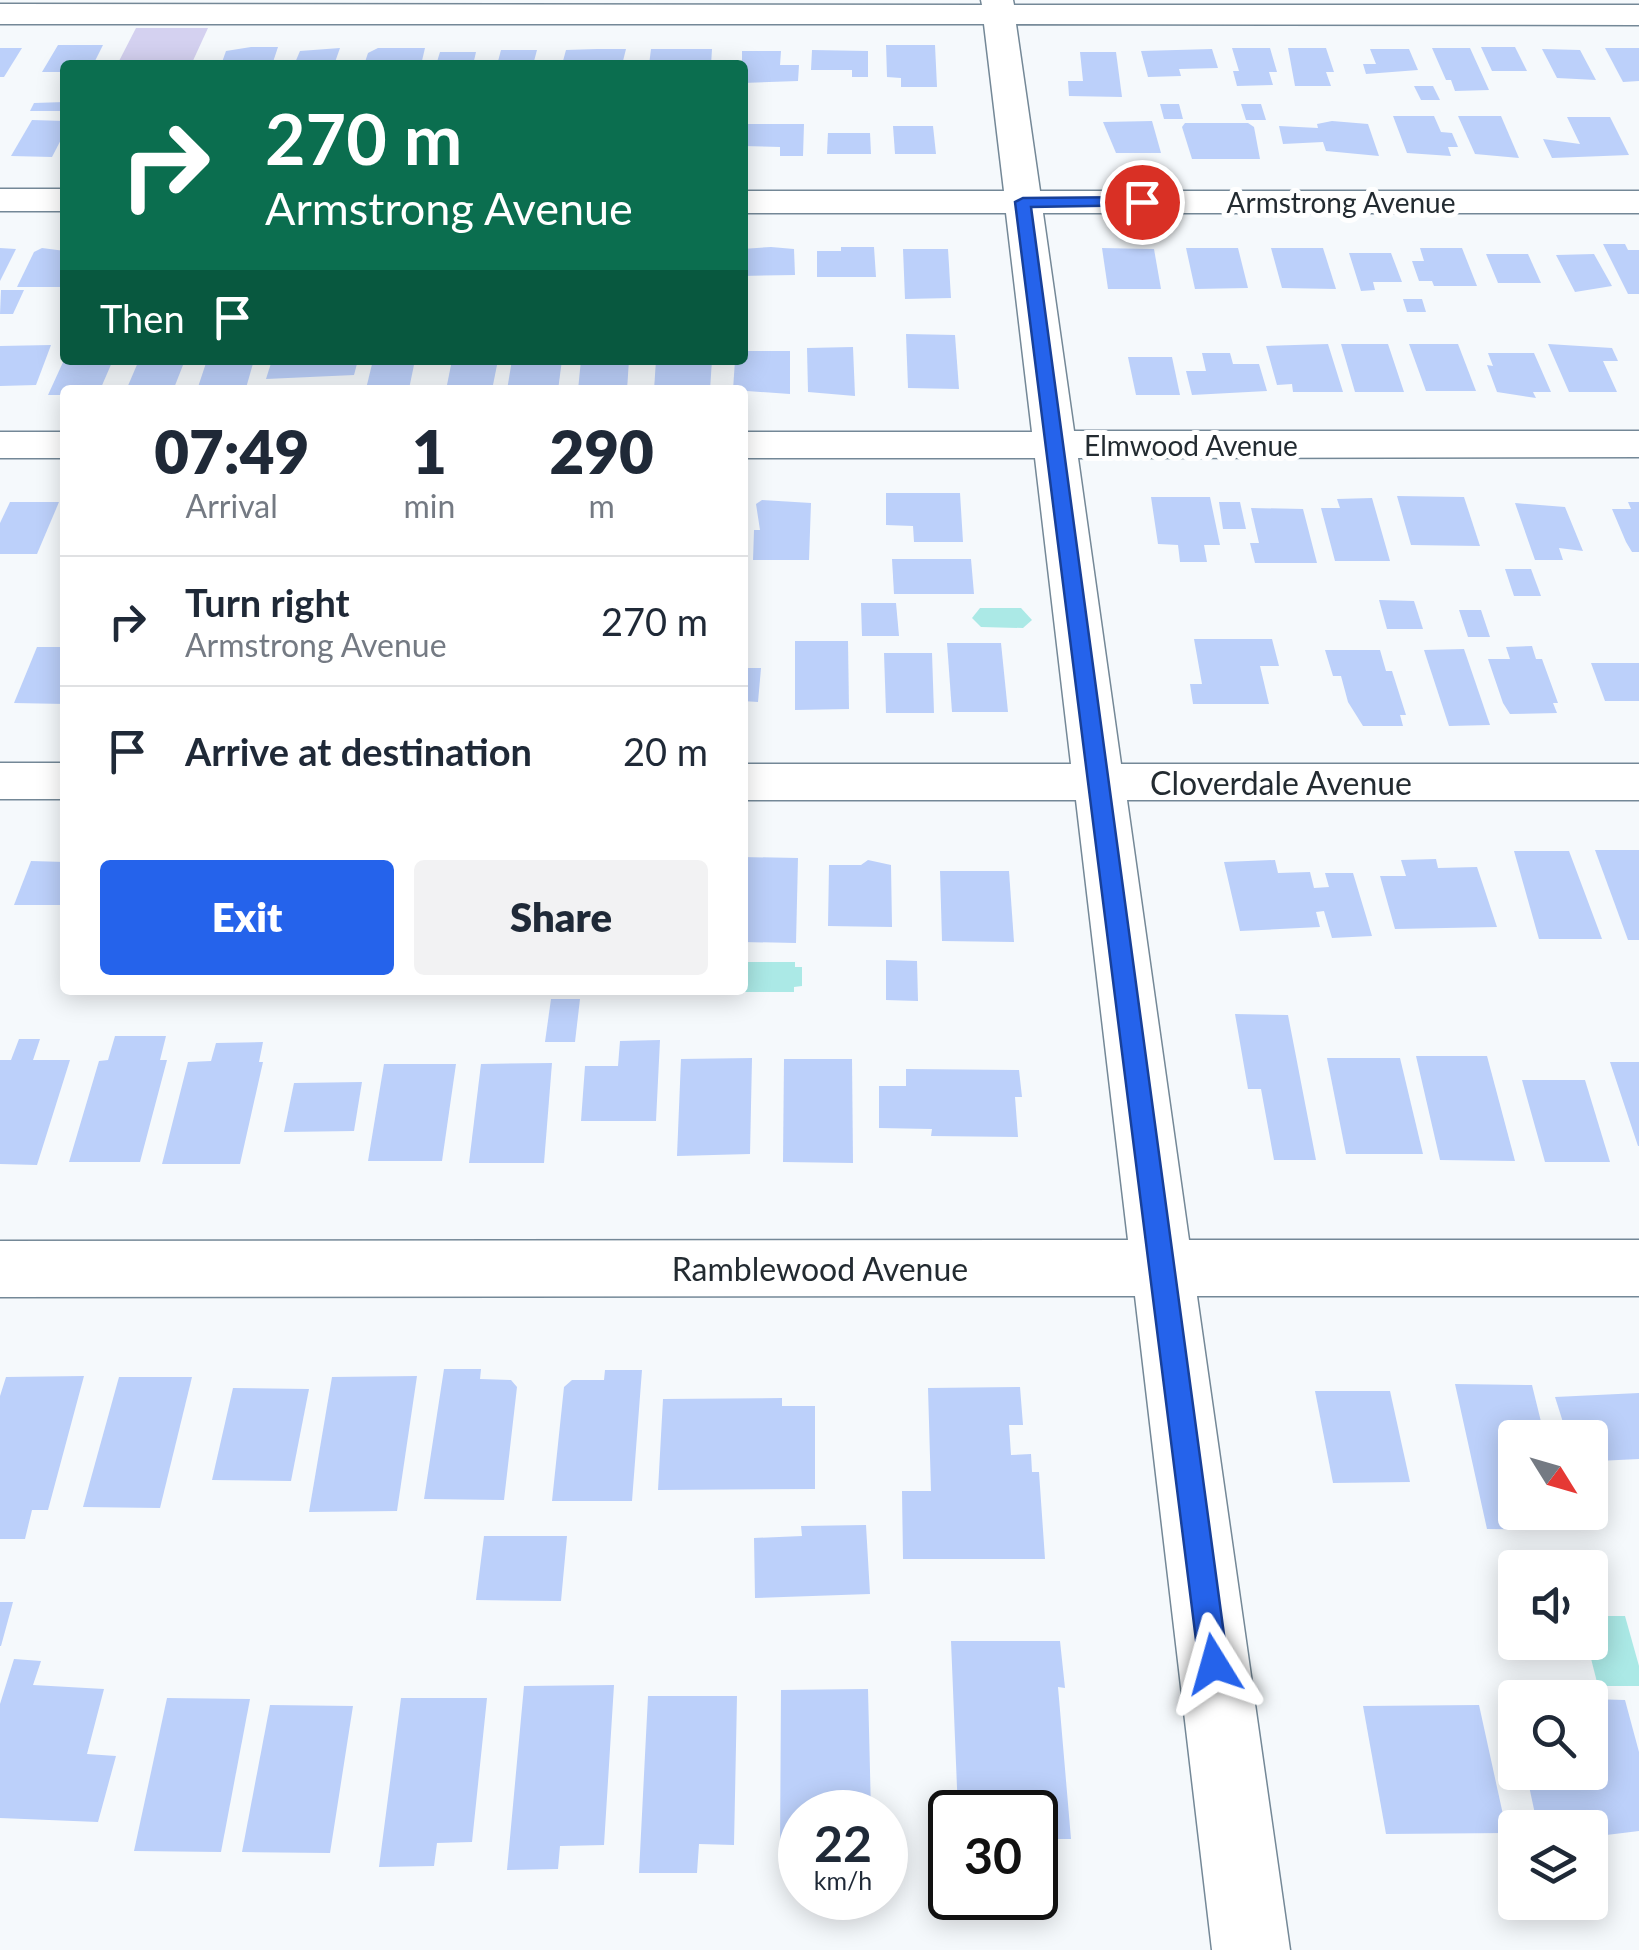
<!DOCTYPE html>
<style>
body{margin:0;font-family:Lato,sans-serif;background:#f2f2f3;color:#1f2937;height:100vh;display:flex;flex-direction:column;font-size:38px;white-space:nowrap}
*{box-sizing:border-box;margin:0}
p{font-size:32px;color:#747a83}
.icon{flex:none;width:55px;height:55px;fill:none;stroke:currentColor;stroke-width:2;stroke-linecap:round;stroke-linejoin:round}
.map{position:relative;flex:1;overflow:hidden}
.panel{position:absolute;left:60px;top:385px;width:688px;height:610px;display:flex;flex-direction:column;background:#fff;border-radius:10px;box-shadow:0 5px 25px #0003}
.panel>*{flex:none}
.banner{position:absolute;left:60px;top:60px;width:688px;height:305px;border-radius:10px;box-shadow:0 5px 25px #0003;background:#0b6e4f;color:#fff;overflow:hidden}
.needle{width:65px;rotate:127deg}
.tools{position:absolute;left:1498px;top:1420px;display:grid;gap:20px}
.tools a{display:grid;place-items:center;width:110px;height:110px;border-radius:10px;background:#fff;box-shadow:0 5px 25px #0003;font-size:50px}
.speed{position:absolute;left:778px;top:1790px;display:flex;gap:20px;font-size:50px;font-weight:700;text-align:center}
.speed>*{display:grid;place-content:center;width:130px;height:130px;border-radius:50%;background:#fff;box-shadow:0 5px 25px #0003;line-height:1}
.speed small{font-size:25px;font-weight:400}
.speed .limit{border:5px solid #111;border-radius:15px;background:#fff;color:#111}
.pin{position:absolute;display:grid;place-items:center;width:85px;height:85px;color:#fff;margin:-42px;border:5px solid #fff;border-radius:50%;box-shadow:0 2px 10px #0007}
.me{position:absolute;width:110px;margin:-55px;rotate:352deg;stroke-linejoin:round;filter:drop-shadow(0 0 8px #0008)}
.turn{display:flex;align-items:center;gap:35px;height:210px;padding:0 40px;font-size:45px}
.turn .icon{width:130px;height:130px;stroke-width:2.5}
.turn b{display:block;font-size:70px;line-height:85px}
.then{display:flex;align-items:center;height:95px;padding:0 40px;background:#0003;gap:20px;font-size:38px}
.eta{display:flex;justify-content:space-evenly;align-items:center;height:170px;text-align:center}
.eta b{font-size:60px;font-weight:800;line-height:70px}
.action{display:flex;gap:20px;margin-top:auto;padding:20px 40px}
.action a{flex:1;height:115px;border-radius:10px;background:#2563eb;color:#fff;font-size:40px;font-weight:800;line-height:115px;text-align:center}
.action a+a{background:#f2f2f3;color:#1f2937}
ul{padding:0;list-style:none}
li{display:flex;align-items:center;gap:30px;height:130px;padding:0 40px;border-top:2px solid #e0e1e3}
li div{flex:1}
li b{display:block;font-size:38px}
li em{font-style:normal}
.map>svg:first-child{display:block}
.green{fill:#d4d1f0}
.water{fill:#abe9e6}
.building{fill:#bcd0fa}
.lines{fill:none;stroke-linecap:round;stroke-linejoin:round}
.minor-casing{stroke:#748897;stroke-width:3}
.minor{fill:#fff;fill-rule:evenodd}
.route{fill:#2563eb;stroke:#184099;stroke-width:2.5}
.labels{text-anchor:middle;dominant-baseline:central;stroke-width:10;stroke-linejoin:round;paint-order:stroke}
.far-street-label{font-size:28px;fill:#232b31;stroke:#fff}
.street-label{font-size:32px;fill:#232b31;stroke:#fff}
</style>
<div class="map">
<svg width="1639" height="1950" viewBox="0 0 1639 1950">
<rect width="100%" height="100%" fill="#f5f9fc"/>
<polygon class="green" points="136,28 208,28 191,65 117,65"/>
<g class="water">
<polygon points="980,608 1021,608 1032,620 1023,628 981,627 972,618"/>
<polygon points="743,962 795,962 795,967 802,967 802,986 794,987 794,992 743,992"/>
<polygon points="1590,1616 1625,1616 1639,1666 1639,1686 1598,1686 1587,1643"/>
</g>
<g class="building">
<polygon points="58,45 103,45 93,65 65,65 65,72 42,72"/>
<polygon points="886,45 935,45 937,87 901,87 901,78 887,77"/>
<polygon points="251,47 278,47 272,65 221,65 226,51"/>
<polygon points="1481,47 1515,47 1527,71 1492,71"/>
<polygon points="0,48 22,48 4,77 0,77"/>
<polygon points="340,48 334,65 294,65 300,51"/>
<polygon points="378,48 425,48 421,65 364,65 368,53"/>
<polygon points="1232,48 1270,48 1277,72 1269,72 1273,85 1237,86 1233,71 1239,71"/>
<polygon points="1288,48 1326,48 1334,72 1326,72 1331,86 1295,86"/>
<polygon points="1432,48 1470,48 1489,90 1455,91 1451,80 1446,80"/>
<polygon points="1605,48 1639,48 1639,81 1623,82"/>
<polygon points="597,49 626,49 622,65 553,65 563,61 566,50"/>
<polygon points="651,49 712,49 711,65 649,65"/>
<polygon points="1212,49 1218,68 1179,69 1181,76 1148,77 1141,51"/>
<polygon points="1370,49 1409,49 1418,70 1366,74 1363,64 1376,64"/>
<polygon points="1542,49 1580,50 1596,80 1557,78"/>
<polygon points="501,50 537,50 533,65 497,65"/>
<polygon points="812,50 868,51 868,77 852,77 852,70 811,70"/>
<polygon points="742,51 781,51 780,65 799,65 798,81 742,83"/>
<polygon points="440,52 476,52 473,65 436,65"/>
<polygon points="1080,52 1116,52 1122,97 1069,96 1068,81 1083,81"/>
<polygon points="1414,86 1433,86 1440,100 1421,100"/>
<polygon points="65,102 63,111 30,111 34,103"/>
<polygon points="1160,104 1179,104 1183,119 1164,119"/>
<polygon points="1241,104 1261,104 1266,120 1246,120"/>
<polygon points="1393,116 1434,116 1441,132 1452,133 1458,147 1448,147 1451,156 1407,153"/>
<polygon points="1458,116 1501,116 1519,158 1475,154"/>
<polygon points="1567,117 1610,117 1629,155 1552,158 1543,139 1580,144"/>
<polygon points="32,120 65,121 65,132 52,157 11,156"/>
<polygon points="1152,121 1161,153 1116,153 1103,122"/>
<polygon points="1332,121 1368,124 1379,156 1326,151 1323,142 1283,144 1279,126 1318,128 1317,124"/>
<polygon points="1185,123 1248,123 1254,127 1260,159 1192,159 1182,127"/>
<polygon points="742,124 804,124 803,156 780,156 780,147 742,146"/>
<polygon points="893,126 933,126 936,154 895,154"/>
<polygon points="828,133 870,133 871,154 827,154"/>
<polygon points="1603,244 1625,244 1628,250 1639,250 1639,294 1628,294"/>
<polygon points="771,247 794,249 795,275 742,276 742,249"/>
<polygon points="841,247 874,247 876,277 817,277 817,251 841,251"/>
<polygon points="0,248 16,249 0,281"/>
<polygon points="42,248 65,251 65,287 17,287 34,252"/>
<polygon points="1102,248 1154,249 1161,289 1108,289"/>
<polygon points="1186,248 1238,248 1248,288 1195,289"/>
<polygon points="1271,248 1323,248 1336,289 1282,288"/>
<polygon points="1420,248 1462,248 1477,286 1434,286 1432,281 1419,281 1412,261 1424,261"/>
<polygon points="903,249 948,249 951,298 905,299"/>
<polygon points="1349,253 1391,253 1402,282 1373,282 1375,290 1361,291"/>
<polygon points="1486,254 1528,254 1541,283 1498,283"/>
<polygon points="1594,254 1612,286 1575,292 1556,255"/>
<polygon points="1,290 24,290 13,314 0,314"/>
<polygon points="1403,299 1422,299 1426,312 1407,312"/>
<polygon points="906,334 955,335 959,389 908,388"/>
<polygon points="1328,344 1343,392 1293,392 1292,384 1277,385 1266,346"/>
<polygon points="1341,344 1388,344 1404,392 1355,392"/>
<polygon points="1409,344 1458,344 1476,391 1426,391"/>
<polygon points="1548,344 1612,348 1618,361 1603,361 1617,392 1569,392"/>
<polygon points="51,345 36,385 0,386 0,346"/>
<polygon points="853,347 855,396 808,392 807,348"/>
<polygon points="742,351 790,351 790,394 733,390 735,360 742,360"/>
<polygon points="1202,353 1230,353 1233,364 1259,364 1267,391 1192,395 1186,371 1206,371"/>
<polygon points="1488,353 1534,353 1551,392 1533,392 1536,398 1497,392 1487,365 1493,366"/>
<polygon points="1128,357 1172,357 1180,395 1136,395"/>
<polygon points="64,360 113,360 100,390 65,390 65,395 48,395"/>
<polygon points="139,360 185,360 174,388 127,388"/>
<polygon points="207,360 254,360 246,388 197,390"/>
<polygon points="272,360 358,360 354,375 266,379"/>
<polygon points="373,360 415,360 409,389 366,389"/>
<polygon points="452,360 498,360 492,390 446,390"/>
<polygon points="512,360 562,360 558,390 507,390"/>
<polygon points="581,360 629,360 627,390 578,390"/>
<polygon points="656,360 712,360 710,390 654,390"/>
<polygon points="886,493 960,493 963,542 914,542 913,526 886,525"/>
<polygon points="1397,496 1464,497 1480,546 1411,545"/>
<polygon points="1151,497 1210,497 1220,545 1204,545 1207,562 1180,562 1178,545 1158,544"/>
<polygon points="1372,498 1390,561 1335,561 1321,508 1340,508 1337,499"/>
<polygon points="762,500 811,503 809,560 753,560 754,530 760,530 756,504"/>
<polygon points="10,502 59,502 37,554 0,554 0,523"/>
<polygon points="1219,502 1240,502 1246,529 1223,529"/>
<polygon points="1628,502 1639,502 1639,552 1632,552 1626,542 1612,509 1631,509"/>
<polygon points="1515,503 1565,507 1583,551 1559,548 1563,560 1535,560"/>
<polygon points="1251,508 1303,509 1317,563 1255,563 1250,543 1259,543"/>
<polygon points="892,559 971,559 974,594 894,594"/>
<polygon points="1505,569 1531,569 1541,596 1514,596"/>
<polygon points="1379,600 1414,601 1423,629 1387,629"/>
<polygon points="861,603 896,603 899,636 862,636"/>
<polygon points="1459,610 1481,610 1490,637 1468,637"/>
<polygon points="1194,639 1272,639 1279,666 1260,666 1269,704 1193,704 1190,684 1202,684"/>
<polygon points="795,641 848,641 849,709 795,710"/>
<polygon points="947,643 1001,643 1008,712 952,712"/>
<polygon points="1532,646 1536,659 1542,659 1558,703 1553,703 1557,713 1510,714 1503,703 1488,659 1510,659 1506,647"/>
<polygon points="37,647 65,647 65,704 14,703"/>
<polygon points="1464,649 1490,725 1449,726 1424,650"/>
<polygon points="1325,650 1380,650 1386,671 1392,671 1406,715 1400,715 1403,726 1363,726 1348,702 1341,676 1333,676"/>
<polygon points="884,653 932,653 934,713 886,713"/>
<polygon points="1591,663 1639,663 1639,701 1605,701"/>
<polygon points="742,668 761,668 758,702 742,701"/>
<polygon points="1595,850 1639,850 1639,940 1628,940"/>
<polygon points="1514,851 1569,851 1602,939 1539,939"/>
<polygon points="742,857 798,858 796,943 742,942"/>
<polygon points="1436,859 1438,868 1477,867 1497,927 1395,929 1380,876 1406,876 1401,860"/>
<polygon points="868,860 891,865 892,927 828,926 829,865 861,865"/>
<polygon points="1275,860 1278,873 1310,872 1314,888 1329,887 1325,873 1353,873 1372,936 1332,938 1324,911 1316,912 1320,927 1240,931 1224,862"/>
<polygon points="31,861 65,862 65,905 14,905"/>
<polygon points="940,871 1009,871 1014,942 942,941"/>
<polygon points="886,960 917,961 918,1001 886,1000"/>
<polygon points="551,999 580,999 575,1042 545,1042"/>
<polygon points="1235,1014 1288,1015 1316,1160 1274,1160 1261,1089 1248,1089"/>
<polygon points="115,1036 166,1036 160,1060 167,1060 140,1162 69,1162 99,1061 108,1060"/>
<polygon points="19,1039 40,1039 33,1060 70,1060 37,1165 0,1164 0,1060 11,1060"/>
<polygon points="660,1040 656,1121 581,1121 585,1066 618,1066 620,1041"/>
<polygon points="263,1042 259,1062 263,1062 240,1164 162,1164 188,1062 211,1061 216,1043"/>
<polygon points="1416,1056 1487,1056 1515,1161 1440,1160"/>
<polygon points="752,1058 750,1154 677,1156 681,1059"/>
<polygon points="1327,1058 1400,1058 1423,1154 1346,1154"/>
<polygon points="784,1059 852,1059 853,1163 783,1162"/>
<polygon points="1610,1062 1639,1062 1639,1146 1638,1146"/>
<polygon points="552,1063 544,1163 469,1163 481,1064"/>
<polygon points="384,1064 456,1064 442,1161 368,1161"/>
<polygon points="906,1069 1019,1070 1022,1097 1015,1097 1018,1137 931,1136 932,1129 879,1128 879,1086 906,1086"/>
<polygon points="1522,1080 1585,1080 1610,1162 1545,1162"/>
<polygon points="362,1082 354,1131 284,1132 294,1083"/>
<polygon points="444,1369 481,1369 480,1379 511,1380 517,1387 504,1500 424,1499"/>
<polygon points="605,1370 642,1370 632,1501 552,1501 564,1387 572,1380 604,1380"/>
<polygon points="84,1376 48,1510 32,1510 25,1539 0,1539 0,1396 6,1377"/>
<polygon points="417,1376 397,1511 309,1512 332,1377"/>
<polygon points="119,1377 192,1377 160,1508 83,1507"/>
<polygon points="1455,1384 1532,1385 1545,1438 1515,1438 1515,1512 1564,1512 1568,1530 1487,1529"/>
<polygon points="1020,1387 1023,1425 1009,1425 1011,1455 1031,1454 1032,1472 1039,1472 1045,1559 903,1559 902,1491 931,1491 928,1388"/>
<polygon points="233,1388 309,1389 291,1481 212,1480"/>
<polygon points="1315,1391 1390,1391 1410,1482 1333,1483"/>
<polygon points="1639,1393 1639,1459 1598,1461 1596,1455 1590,1455 1590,1438 1568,1438 1555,1397"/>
<polygon points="782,1398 782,1406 815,1406 815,1489 658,1490 663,1399"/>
<polygon points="866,1525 870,1594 755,1598 754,1538 802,1536 801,1526"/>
<polygon points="484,1536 567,1536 561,1601 476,1600"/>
<polygon points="0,1602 13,1602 1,1646 0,1646"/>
<polygon points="951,1641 1060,1641 1065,1688 1058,1687 1071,1839 1035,1839 1035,1812 958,1812"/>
<polygon points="14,1659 41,1661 33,1685 104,1689 87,1754 116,1756 98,1822 0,1818 0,1704"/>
<polygon points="614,1685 604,1845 560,1846 558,1869 507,1870 524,1686"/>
<polygon points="868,1689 871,1812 800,1812 800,1850 780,1850 781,1690"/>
<polygon points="648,1696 737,1696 734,1845 699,1844 697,1873 639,1873"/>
<polygon points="167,1698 250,1699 221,1852 134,1851"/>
<polygon points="401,1698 487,1698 472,1842 437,1843 434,1866 379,1867"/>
<polygon points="1590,1699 1625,1700 1639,1752 1639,1831 1590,1837 1590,1828 1538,1828 1526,1772 1590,1772"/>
<polygon points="270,1705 353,1706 330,1853 242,1852"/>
<polygon points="1479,1705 1507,1833 1386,1834 1363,1706"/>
</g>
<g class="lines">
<defs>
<g id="minor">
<polygon points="981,0 1013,0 1014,5 1639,5 1639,25 1016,24 1040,191 1639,191 1639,213 1043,213 1074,431 1639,431 1639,457 1078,458 1121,764 1639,764 1639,800 1127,800 1189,1240 1639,1240 1639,1296 1197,1296 1290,1950 1212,1950 1135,1296 0,1297 0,1241 1128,1240 1076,800 742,800 742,764 1071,764 1035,458 742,458 742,432 1032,432 1006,213 742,213 742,191 1004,191 984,24 0,24 0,4 982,5"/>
<rect x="0" y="189" width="65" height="22"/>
<rect x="0" y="432" width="65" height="26"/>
<rect x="0" y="763" width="65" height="36"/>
</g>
</defs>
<use href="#minor" class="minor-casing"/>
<use href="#minor" class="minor"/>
</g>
<polygon class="route" points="1142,197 1147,199 1147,205 1031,207 1228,1664 1224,1675 1214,1679 1203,1675 1199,1664 1015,202 1023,198"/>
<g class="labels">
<g class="far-street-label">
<text x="1341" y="202">Armstrong Avenue</text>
<text x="1191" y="445">Elmwood Avenue</text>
</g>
<g class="street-label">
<text x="1281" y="782">Cloverdale Avenue</text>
<text x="820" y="1268">Ramblewood Avenue</text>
</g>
</g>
</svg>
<div class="tools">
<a><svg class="needle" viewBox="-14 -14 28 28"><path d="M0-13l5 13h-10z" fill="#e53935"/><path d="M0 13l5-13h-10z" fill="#747a83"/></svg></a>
<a><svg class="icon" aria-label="sound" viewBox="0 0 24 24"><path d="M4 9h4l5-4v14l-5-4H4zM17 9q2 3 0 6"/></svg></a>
<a><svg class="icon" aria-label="search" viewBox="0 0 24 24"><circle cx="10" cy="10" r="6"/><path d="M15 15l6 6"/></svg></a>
<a><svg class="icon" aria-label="layers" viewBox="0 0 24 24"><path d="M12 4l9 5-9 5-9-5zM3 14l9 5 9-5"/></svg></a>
</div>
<div class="speed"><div>22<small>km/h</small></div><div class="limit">30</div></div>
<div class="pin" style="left:1142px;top:202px;background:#d93025"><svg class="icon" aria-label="arrive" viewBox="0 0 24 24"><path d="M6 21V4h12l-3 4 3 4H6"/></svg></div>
<svg class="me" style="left:1214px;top:1664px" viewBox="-20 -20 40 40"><path d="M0-17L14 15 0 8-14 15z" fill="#2563eb" stroke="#fff" stroke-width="4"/></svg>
<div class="banner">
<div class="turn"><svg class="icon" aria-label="right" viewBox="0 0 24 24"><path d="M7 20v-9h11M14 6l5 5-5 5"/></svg><div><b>270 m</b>Armstrong Avenue</div></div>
<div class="then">Then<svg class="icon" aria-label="arrive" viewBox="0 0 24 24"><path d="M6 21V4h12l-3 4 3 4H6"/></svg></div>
</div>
<section class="panel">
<div class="eta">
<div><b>07:49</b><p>Arrival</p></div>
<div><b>1</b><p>min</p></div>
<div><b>290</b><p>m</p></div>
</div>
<ul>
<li><svg class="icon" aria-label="right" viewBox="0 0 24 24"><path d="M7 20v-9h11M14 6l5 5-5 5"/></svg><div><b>Turn right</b><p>Armstrong Avenue</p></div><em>270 m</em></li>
<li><svg class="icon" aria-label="arrive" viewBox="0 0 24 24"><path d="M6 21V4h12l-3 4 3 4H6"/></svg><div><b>Arrive at destination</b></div><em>20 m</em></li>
</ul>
<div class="action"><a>Exit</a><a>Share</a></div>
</section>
</div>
